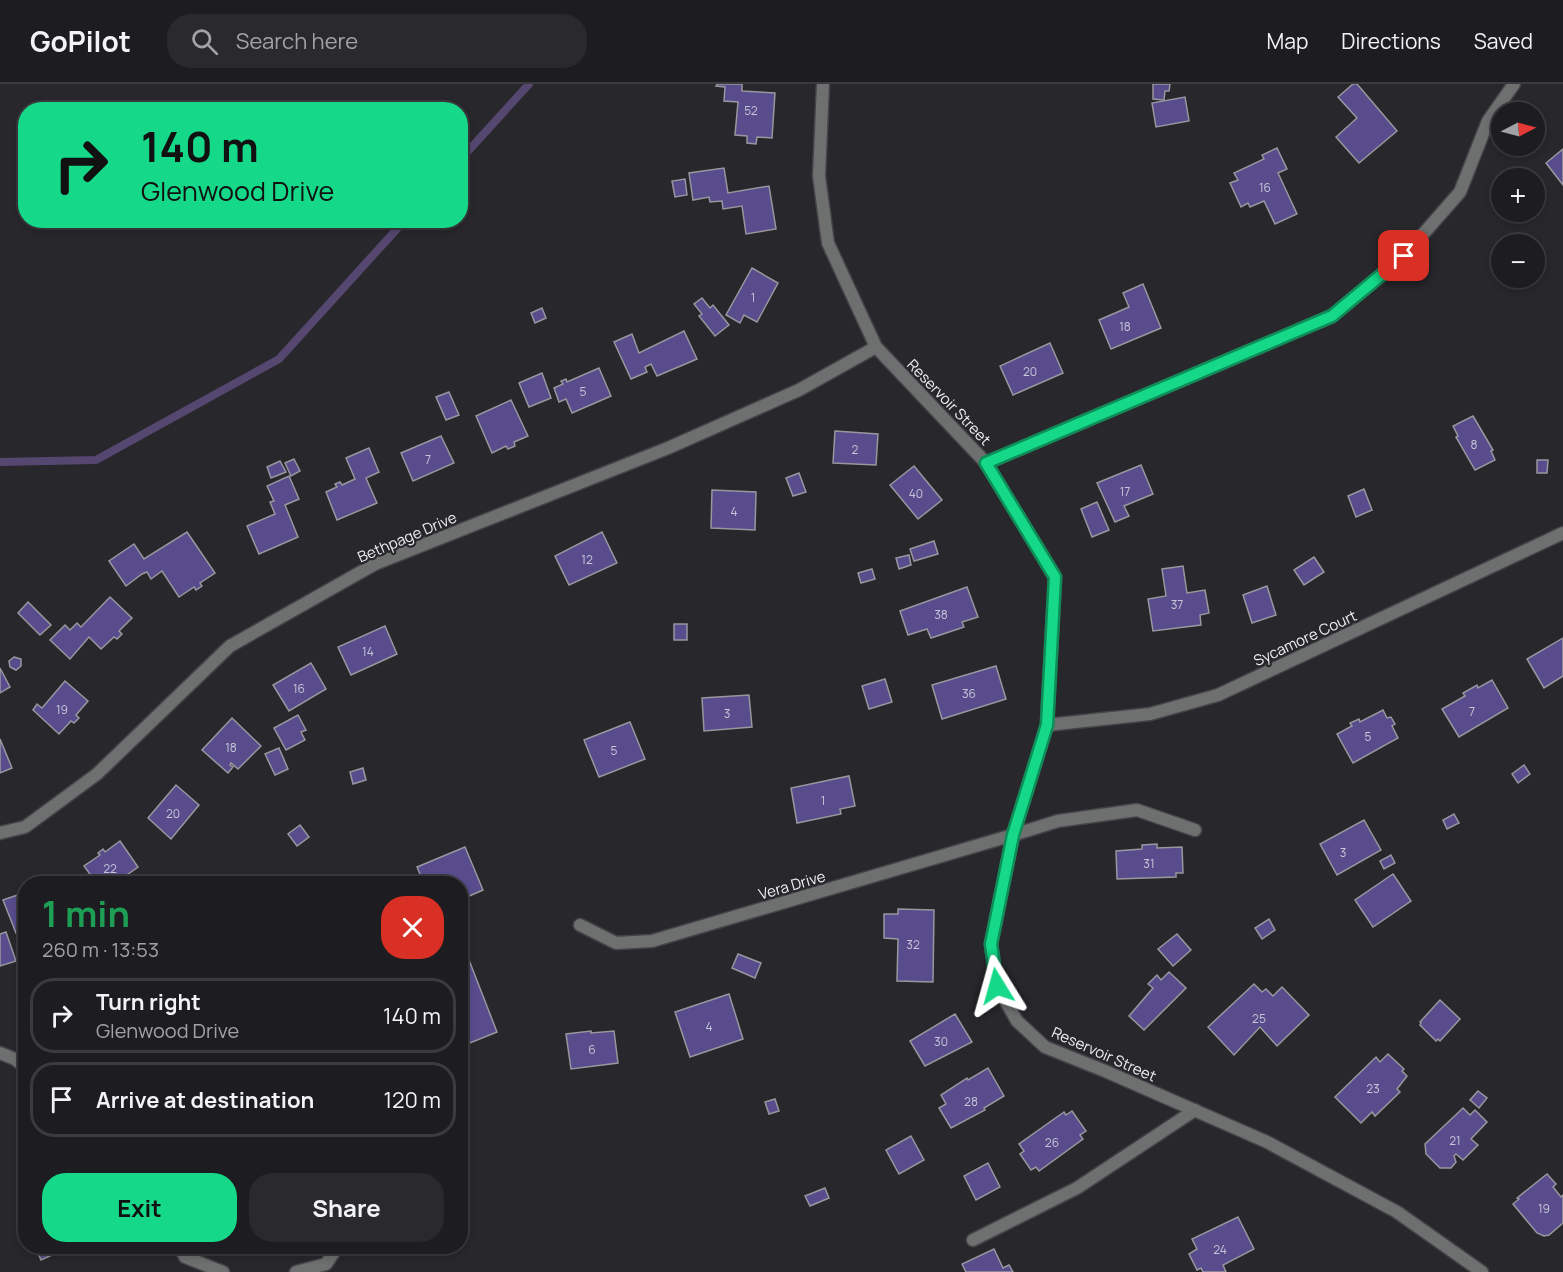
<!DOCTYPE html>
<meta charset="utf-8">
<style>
body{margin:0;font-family:Manrope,sans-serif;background:#2a2a2e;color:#f1f3f6;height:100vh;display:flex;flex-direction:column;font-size:22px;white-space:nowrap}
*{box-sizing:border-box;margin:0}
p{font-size:20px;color:#a0a2a5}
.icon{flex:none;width:33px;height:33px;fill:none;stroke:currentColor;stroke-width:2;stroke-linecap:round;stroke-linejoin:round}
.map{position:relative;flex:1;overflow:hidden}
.panel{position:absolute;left:18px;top:792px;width:450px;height:378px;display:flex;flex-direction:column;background:#1d1d21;border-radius:24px;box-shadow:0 3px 9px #0003,0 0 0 2px #3b3b3f}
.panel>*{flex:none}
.banner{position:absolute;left:18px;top:18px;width:450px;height:126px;border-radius:24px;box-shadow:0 3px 9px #0003,0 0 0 2px #3b3b3f;background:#15d989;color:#111;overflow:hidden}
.needle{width:39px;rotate:84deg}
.controls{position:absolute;left:1491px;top:18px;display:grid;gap:12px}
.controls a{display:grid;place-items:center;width:54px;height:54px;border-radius:50%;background:#1d1d21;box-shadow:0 3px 9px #0003,0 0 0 2px #3b3b3f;font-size:30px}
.pin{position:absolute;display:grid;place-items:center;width:51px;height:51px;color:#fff;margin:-26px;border-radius:12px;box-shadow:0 3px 9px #0006}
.me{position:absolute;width:66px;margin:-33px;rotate:352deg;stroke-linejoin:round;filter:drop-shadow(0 0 4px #0008)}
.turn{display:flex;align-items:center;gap:21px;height:126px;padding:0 24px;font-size:27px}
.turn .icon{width:78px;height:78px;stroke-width:2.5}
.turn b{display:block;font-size:42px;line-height:51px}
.round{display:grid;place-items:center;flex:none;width:63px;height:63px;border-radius:24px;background:#2a2a2e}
.head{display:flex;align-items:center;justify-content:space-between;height:102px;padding:0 24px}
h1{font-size:36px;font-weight:700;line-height:45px;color:#1e9e55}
.cta{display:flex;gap:12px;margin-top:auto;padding:12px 24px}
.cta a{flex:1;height:69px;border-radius:24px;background:#15d989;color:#111;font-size:24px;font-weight:700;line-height:69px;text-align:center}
.cta a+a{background:#2a2a2e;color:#f1f3f6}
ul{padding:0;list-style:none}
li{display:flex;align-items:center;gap:18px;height:75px;margin:0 12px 9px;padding:0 12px;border:3px solid #3b3b3f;border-radius:24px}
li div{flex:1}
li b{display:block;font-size:22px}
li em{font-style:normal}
header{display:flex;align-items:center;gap:36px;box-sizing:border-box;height:84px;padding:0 30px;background:#1d1d21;border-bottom:2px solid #3b3b3f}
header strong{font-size:28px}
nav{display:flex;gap:33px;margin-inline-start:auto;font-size:21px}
.search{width:420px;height:54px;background:#2a2a2e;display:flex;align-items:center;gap:15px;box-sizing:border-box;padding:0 21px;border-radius:24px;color:#a0a2a5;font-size:22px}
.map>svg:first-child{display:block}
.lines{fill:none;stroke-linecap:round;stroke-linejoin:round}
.stream{stroke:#564770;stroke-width:8}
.building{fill:#584c8c;stroke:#98979e;stroke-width:1.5}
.service-casing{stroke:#434348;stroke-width:15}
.minor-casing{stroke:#434348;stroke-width:15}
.tertiary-casing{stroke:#434348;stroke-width:15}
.service{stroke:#6d706e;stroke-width:12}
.minor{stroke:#6d706e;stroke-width:12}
.tertiary{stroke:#6d706e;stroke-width:12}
.route-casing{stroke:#0e8d59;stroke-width:15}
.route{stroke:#15d989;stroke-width:10}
.labels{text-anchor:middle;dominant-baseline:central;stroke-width:4.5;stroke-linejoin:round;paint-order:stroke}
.number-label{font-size:12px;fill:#c9c6d8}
.street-label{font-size:15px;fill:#efeef2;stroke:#27272c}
</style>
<header>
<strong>GoPilot</strong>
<div class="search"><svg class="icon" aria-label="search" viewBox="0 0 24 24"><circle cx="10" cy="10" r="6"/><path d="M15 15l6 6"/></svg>Search here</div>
<nav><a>Map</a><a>Directions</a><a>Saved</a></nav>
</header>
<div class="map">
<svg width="1563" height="1188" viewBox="0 0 1563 1188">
<rect width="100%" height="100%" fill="#27272c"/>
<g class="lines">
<g class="stream">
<polyline points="460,76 529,0"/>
<polyline points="0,378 96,376 279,275 405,136"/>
</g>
</g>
<g class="building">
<polygon points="717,0 742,0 742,7 775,9 772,54 757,53 756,60 747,59 747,52 735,51 738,18 724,17 725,3 716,2"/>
<polygon points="1153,0 1170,0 1169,7 1165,7 1164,16 1153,15"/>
<polygon points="1353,0 1357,0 1397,47 1359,79 1336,53 1357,34 1338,13"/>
<polygon points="1185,13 1189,37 1156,43 1152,19"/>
<polygon points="1277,64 1287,85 1278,89 1297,130 1275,140 1264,117 1250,123 1248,119 1241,123 1230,99 1238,96 1234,89 1264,75 1262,71"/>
<polygon points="1563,65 1563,101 1546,79"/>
<polygon points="724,84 728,109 769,102 776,145 746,150 742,122 723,125 722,117 710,118 709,113 693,116 689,89"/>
<polygon points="685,95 687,111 675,113 672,97"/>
<polygon points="752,184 778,199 757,238 744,231 740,239 726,231"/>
<polygon points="1143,200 1161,244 1111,265 1099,236 1129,223 1123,209"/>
<polygon points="702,214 710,224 713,221 729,241 715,252 699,232 702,230 694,220"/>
<polygon points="542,224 546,234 535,239 531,229"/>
<polygon points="684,247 697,275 657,292 651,280 645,283 647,288 631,295 614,258 632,250 639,269"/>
<polygon points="1050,259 1063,289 1013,311 1000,282"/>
<polygon points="599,284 611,312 572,329 566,315 559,318 554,304 563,300 561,297 566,295 567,298"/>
<polygon points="542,289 551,314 529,323 519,299"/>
<polygon points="449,308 459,331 446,336 436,313"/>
<polygon points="511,316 528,352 514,358 515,362 508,365 506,362 492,369 476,332"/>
<polygon points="1473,332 1493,366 1491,367 1495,376 1475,386 1456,353 1458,352 1453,342"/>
<polygon points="835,347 878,350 876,381 833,379"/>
<polygon points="441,352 454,379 413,397 401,369"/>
<polygon points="369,364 379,388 366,394 377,419 337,436 326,408 337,403 335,400 340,398 342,401 355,395 346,374"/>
<polygon points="294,375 300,387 291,392 285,379"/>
<polygon points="1537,376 1548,376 1547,389 1537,389"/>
<polygon points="280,377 286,388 271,394 267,383"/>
<polygon points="1141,381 1153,410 1124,422 1129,432 1115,438 1097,399"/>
<polygon points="914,382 942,416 918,435 890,401"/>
<polygon points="799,389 806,408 793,412 786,394"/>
<polygon points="289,392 299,415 285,421 298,453 259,470 247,442 275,430 270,418 274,417 267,402"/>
<polygon points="1364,405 1372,426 1356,433 1348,412"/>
<polygon points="712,406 756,408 755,446 711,444"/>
<polygon points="1097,418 1109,446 1092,453 1081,425"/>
<polygon points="187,448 215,489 200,499 202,502 196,506 194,503 179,513 162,487 151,495 147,488 142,490 126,502 109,477 134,460 144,475"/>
<polygon points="602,448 617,479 569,501 555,472"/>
<polygon points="934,457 938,470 914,477 910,465"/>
<polygon points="909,471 911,481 899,485 896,474"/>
<polygon points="1314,473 1324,488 1304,501 1294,486"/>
<polygon points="1183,482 1187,509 1205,506 1209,529 1200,531 1201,541 1153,547 1148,515 1166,512 1162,485"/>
<polygon points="872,485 875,495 861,499 858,489"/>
<polygon points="1267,502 1276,531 1252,539 1243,511"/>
<polygon points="967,503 978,533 962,538 964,543 931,554 927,545 908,551 900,527"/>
<polygon points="110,513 132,534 119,547 122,550 117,555 114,553 101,565 89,553 70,575 50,556 65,541 70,546 77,539 81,543"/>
<polygon points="28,518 51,541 40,551 18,529"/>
<rect x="674" y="540" width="13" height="16"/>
<polygon points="385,542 397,570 351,591 338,563"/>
<polygon points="1563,554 1563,592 1544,604 1527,575"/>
<polygon points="14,573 21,575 21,582 16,586 10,583 9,577"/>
<polygon points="311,579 326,605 289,627 273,601"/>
<polygon points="996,582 1006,615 942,635 932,601"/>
<polygon points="0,584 10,603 0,609"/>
<polygon points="885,595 892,618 869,625 862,602"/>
<polygon points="1492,596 1508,624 1459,653 1442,625 1465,612 1463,609 1477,601 1478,604"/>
<polygon points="65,597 88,617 76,631 79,634 74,639 71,637 59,650 33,626 37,620 42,624"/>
<polygon points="749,611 752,643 704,647 702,614"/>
<polygon points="1383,626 1387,634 1391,633 1395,640 1392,642 1398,654 1353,679 1337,650 1352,642 1350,639 1359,635 1360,638"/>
<polygon points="298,631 306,646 301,648 305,656 286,666 274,644"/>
<polygon points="232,634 261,662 238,685 231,679 230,681 233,683 228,689 202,666"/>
<polygon points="630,638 645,675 599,693 584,656"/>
<polygon points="0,655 12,684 0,689"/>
<polygon points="279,664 288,685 275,691 265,670"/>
<polygon points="1524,681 1530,690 1518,699 1512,690"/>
<polygon points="363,684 366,696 353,700 350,688"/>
<polygon points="849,692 855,722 840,725 841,730 797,739 791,704"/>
<polygon points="176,701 199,721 171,755 148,734"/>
<polygon points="1454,730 1459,739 1447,745 1443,736"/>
<polygon points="1364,736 1381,766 1337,791 1320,760"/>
<polygon points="300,741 309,753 297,762 288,750"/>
<polygon points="120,757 138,783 114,800 97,800 84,782 100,771 98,769 103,765 105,768"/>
<polygon points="1157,760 1157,764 1182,763 1183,789 1176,789 1176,793 1117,795 1116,767 1142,765 1142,761"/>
<polygon points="465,763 483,806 460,816 460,800 424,800 417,783"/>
<polygon points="1391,771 1395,779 1384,785 1380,777"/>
<polygon points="1393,790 1411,817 1373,843 1355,816"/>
<polygon points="26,808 26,846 16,849 3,816"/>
<polygon points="898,825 934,826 933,898 897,897 898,855 884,854 884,830 898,830"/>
<polygon points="1269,835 1275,846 1262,855 1255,844"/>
<polygon points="6,848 16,877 0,882 0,850"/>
<polygon points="1177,850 1191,866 1173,882 1158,865"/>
<polygon points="738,870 761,879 755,894 732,884"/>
<polygon points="469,876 497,948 460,963 460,880"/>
<polygon points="1169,888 1186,904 1144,946 1129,932 1153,904 1148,900 1157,891 1161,896"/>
<polygon points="1254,900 1262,908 1266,905 1273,912 1282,903 1309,931 1277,962 1260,943 1234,971 1208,943"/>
<polygon points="729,910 743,955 690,973 675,928"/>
<polygon points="1440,916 1460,935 1440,957 1438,955 1436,957 1420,941 1421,939 1420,938"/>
<polygon points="955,930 972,958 925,982 910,957"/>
<polygon points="591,947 591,949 614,947 618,979 571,985 566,950"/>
<polygon points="1388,970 1404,985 1402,987 1407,992 1397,1005 1400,1008 1375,1032 1372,1028 1361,1039 1335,1013 1376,973 1380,978"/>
<polygon points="988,984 1004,1012 984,1024 985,1026 951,1044 939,1024 946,1020 941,1011 967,994 968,996"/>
<polygon points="1478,1007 1487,1014 1479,1024 1470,1016"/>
<polygon points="775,1015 779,1027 769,1030 765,1018"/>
<polygon points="1463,1024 1470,1031 1475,1026 1487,1038 1471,1055 1478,1061 1463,1076 1456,1070 1454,1072 1456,1078 1451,1084 1440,1084 1426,1070 1425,1060"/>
<polygon points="1072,1027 1086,1047 1080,1051 1083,1055 1039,1087 1036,1083 1031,1086 1020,1070 1024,1067 1019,1060 1064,1028 1066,1031"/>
<polygon points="911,1052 924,1076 899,1090 886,1066"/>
<polygon points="988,1079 1000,1103 976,1116 964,1092"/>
<polygon points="1547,1090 1556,1100 1553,1103 1561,1113 1563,1111 1563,1139 1549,1151 1544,1152 1537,1149 1513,1120 1519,1115 1517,1114"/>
<polygon points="825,1104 829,1114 810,1122 805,1112"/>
<polygon points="1238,1133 1254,1165 1223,1181 1226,1188 1203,1188 1201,1184 1197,1186 1189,1170 1197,1165 1192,1155"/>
<polygon points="35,1162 51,1162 54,1170 41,1176"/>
<polygon points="994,1165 1003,1184 1009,1181 1013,1188 966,1188 962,1180"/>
</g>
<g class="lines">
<defs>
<g id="service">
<polyline points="1013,751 1058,737 1137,726 1195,746"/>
<polyline points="973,1156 1077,1104 1195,1026"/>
</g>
<g id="minor">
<polyline points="986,379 1332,232 1404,172 1460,108 1488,37 1514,0"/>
<polyline points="1047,641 1150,630 1218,611 1563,449"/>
<polyline points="0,749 25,743 97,690 230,562 375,480 668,364 799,306 876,263"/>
<polyline points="580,841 616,859 652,857 1013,751"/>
<polyline points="0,969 15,975 26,984"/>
<polyline points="179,1162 185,1173 223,1188"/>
<polyline points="296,1188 326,1180 338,1162"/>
</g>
<polyline id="tertiary" points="823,0 819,92 828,159 876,263 986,379 1055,493 1047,641 1013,751 991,860 997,902 1017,937 1045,963 1105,987 1267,1058 1397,1128 1482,1188"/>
</defs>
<use href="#service" class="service-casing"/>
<use href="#minor" class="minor-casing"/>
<use href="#tertiary" class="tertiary-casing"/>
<use href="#service" class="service"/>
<use href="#minor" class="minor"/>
<use href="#tertiary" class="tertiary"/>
</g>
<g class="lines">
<defs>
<polyline id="route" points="997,902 991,860 1013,751 1047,641 1055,493 986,379 1332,232 1404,172"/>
</defs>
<use href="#route" class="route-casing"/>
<use href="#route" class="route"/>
</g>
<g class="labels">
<g class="number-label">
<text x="751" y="26">52</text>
<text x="1265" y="103">16</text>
<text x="753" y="213">1</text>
<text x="1125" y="242">18</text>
<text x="1030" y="287">20</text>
<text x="583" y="307">5</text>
<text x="1474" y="360">8</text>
<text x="855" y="365">2</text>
<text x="428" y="375">7</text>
<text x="1125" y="407">17</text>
<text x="916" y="409">40</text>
<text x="734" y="427">4</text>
<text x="587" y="475">12</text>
<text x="1177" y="520">37</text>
<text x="941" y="530">38</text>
<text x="368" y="567">14</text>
<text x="299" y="604">16</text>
<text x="969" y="609">36</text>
<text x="62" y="625">19</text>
<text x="1472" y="627">7</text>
<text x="727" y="629">3</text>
<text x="1368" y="652">5</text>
<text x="231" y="663">18</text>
<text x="614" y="666">5</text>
<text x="823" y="716">1</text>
<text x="173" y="729">20</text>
<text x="1343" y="768">3</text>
<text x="1149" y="779">31</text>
<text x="110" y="784">22</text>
<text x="913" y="860">32</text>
<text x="1259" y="934">25</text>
<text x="709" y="942">4</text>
<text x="941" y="957">30</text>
<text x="592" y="965">6</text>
<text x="1373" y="1004">23</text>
<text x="971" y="1017">28</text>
<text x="1455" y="1056">21</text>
<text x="1052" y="1058">26</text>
<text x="1544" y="1124">19</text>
<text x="1220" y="1165">24</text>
</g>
<g class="street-label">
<text transform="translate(949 318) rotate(46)">Reservoir Street</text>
<text transform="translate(407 453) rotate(-23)">Bethpage Drive</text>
<text transform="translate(1305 554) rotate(-25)">Sycamore Court</text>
<text transform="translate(792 801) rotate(-16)">Vera Drive</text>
<text transform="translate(1104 970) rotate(24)">Reservoir Street</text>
</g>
</g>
</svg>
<div class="controls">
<a><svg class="needle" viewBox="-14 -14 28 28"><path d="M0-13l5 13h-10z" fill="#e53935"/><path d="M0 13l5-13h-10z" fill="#a0a2a5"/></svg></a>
<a>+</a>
<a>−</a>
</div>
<div class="pin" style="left:1404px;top:172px;background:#d93025"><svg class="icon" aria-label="arrive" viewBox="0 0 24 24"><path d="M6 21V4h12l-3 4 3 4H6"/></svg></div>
<svg class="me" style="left:997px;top:902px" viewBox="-20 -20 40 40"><path d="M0-17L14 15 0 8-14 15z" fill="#15d989" stroke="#fff" stroke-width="4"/></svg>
<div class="banner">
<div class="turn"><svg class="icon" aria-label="right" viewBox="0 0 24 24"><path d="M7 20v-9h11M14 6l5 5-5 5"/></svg><div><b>140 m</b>Glenwood Drive</div></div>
</div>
<section class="panel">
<div class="head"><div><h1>1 min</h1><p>260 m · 13:53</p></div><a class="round" style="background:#d93025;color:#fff"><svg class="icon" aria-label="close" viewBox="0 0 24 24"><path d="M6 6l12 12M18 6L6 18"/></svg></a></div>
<ul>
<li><svg class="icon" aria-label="right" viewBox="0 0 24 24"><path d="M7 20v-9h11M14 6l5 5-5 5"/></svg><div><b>Turn right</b><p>Glenwood Drive</p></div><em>140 m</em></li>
<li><svg class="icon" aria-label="arrive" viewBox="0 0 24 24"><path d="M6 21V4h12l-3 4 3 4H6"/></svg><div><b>Arrive at destination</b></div><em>120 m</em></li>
</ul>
<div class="cta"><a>Exit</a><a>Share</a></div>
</section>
</div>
